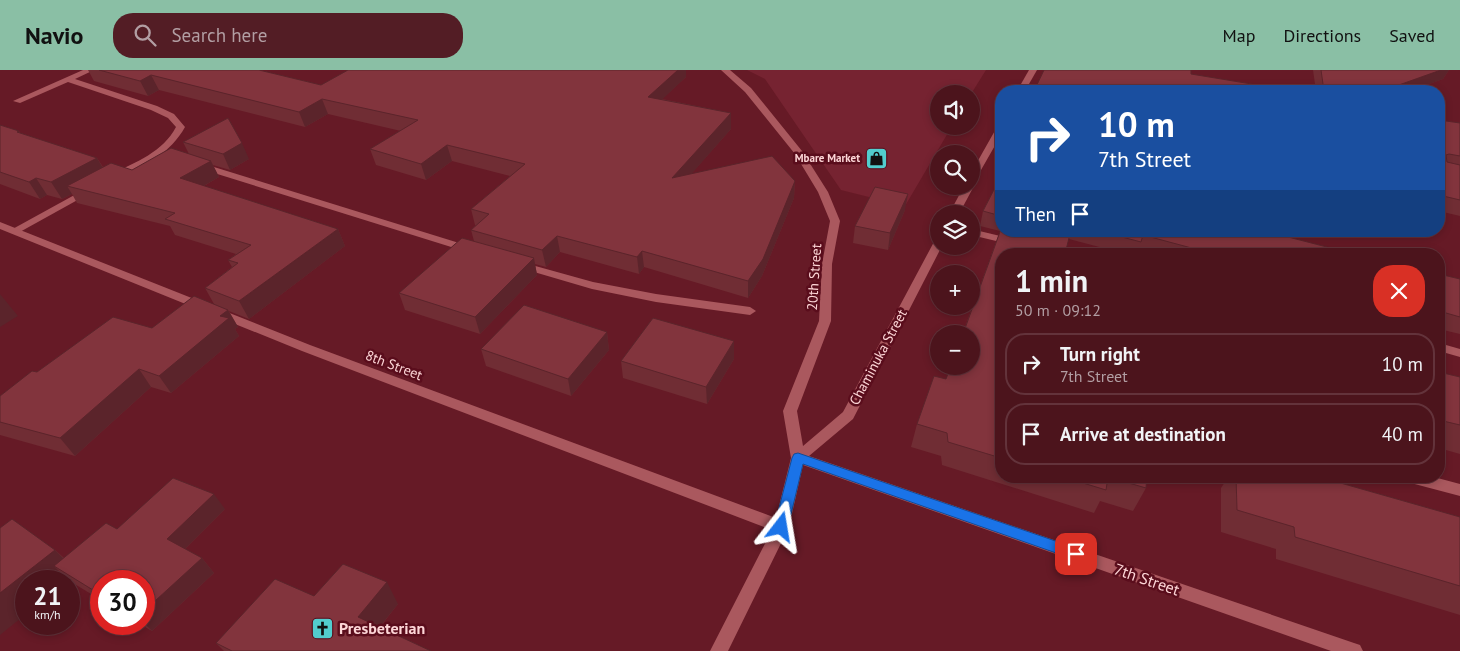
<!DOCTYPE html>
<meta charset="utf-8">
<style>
body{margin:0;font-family:"PT Sans",sans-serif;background:#531d25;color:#f1f3f6;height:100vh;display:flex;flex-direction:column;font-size:19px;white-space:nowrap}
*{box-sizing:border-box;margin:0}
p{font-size:16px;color:#b29ea3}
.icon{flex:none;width:28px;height:28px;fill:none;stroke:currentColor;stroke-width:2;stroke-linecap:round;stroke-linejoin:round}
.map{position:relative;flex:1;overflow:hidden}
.details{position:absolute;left:995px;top:178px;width:450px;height:235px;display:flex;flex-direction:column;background:#4c141c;border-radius:20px;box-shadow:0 2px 8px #0003,0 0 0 1px #63333b}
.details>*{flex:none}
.banner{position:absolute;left:995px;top:15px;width:450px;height:152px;border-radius:20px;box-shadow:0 2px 8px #0003,0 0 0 1px #63333b;background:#1a4fa0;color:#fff;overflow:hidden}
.fabs{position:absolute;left:930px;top:15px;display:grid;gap:10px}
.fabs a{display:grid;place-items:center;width:50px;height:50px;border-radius:50%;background:#4c141c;box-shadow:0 2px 8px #0003,0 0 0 1px #63333b;font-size:25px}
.speed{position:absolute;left:15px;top:500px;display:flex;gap:10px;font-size:25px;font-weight:700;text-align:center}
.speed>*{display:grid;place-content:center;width:65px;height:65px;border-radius:50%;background:#4c141c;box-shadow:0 2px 8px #0003,0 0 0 1px #63333b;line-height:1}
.speed small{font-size:12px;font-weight:400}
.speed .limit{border:8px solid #d22;background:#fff;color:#111}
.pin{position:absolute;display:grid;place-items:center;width:42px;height:42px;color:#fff;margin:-21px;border-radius:10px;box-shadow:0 2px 8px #0006}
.me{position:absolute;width:55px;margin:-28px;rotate:14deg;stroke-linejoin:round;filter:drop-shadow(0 0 4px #0008)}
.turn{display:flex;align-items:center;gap:18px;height:105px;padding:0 20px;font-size:22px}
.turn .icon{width:65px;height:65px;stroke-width:2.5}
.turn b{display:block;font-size:35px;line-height:42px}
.then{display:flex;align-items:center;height:48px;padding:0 20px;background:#0003;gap:10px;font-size:19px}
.round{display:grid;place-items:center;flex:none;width:52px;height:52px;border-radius:20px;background:#531d25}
.headline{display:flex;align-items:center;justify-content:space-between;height:85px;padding:0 20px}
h1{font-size:30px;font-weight:700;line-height:38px}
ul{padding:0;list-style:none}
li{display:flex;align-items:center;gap:15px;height:62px;margin:0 10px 8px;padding:0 10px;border:2px solid #63333b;border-radius:20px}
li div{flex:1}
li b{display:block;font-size:19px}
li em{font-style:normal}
header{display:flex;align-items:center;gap:30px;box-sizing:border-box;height:70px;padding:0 25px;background:#8abfa5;color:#111}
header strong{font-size:24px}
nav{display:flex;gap:28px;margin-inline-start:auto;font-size:18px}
.search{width:350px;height:45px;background:#531d25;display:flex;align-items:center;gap:12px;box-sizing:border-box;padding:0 18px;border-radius:20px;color:#b29ea3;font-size:19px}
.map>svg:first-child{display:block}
.built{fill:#762331}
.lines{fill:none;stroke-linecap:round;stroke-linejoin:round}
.lane{fill:#aa585e;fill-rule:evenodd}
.street{fill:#aa585e;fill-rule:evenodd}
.wall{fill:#702d34}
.shaded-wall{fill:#5b242b}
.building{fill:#82343d;stroke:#5b242b}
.route{fill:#1a73e8;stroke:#114b97}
.labels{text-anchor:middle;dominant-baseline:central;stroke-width:5;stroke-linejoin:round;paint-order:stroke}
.far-poi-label{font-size:11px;font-weight:bold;fill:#fdd6d7;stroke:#5a0d1c;text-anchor:end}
.street-label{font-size:14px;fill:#fdd6d7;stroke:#5a0d1c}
.near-street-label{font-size:16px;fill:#fdd6d7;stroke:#5a0d1c}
.near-poi-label{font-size:16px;font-weight:bold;fill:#fdd6d7;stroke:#5a0d1c;text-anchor:start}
</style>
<header>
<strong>Navio</strong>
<div class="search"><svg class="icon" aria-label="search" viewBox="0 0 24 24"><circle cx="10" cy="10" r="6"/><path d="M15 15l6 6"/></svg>Search here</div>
<nav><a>Map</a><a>Directions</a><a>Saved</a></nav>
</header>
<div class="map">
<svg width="1460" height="581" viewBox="0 0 1460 581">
<rect width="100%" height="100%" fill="#661a26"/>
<polygon class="built" points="747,0 986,0 971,24 939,24 939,56 952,56 905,136 841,120 765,9"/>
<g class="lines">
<g class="lane">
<path d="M83,0H94L75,9L157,36L174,44L185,57C172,81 142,101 115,109L112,108V104C136,92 163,82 176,57L168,48L151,40L68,12L20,33L13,31Z"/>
<polygon points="201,93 472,177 473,179 468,182 464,181 198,98 198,94"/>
<polygon points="89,117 94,120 92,122 18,163 14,164 9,161"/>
<polygon points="521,192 593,212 656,224 750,237 756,241 750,245 656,232 592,219 517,197 516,195"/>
<polygon points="1400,406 1430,406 1460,414 1460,426 1407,412 1402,410"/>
</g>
<g class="street">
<polygon points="721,0 730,0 751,18 802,81 828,122 840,151 832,194 831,251 797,341 803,376 843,342 935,170 939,169 939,176 942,176 853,349 809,386 1354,573 1360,575 1363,581 1331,581 803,395 789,457 728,581 710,581 772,460 302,281 0,159 0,152 310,275 776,448 791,388 783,341 819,251 822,194 830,151 818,122 795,84 745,22"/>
<polygon points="1029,0 1037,0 1025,21 1017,21"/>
<polygon points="1001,54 1001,65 973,114 974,116 959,144 949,144 964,116 971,116 971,103 997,57"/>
<polygon points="971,159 1017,170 1018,172 1013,175 971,165"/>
<polygon points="1439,273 1460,279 1460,287 1439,281"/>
</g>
</g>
<g class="wall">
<polygon points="88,0 259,0 321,15 686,7 662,29 731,43 731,59 691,104 795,111 794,128 762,206 748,228 644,197 639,204 560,182 546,197 535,194 537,205 480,264 405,240 399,223 474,171 471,160 476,155 475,155 471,139 510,106 452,91 426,110 376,95 370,79 401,61 328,44 305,57 159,20 148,26 94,11"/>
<polygon points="1313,0 1449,0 1443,9 1410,21 1316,21"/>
<polygon points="1439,50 1460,53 1460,146 1439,141"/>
<polygon points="0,55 19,61 20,63 97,88 103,97 132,100 189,84 183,72 249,89 230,100 213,95 219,107 204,116 338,159 345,176 249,249 229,241 238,257 235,259 239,266 171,323 151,317 75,386 0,365 0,326 37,302 214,234 205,218 232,197 228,190 236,184 175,165 170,156 77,133 72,124 62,129 47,125 40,129 0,114"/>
<polygon points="1001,106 1001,161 1265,161 1354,184 1152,184 1138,180 1136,184 1126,184 1069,169 1001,184 1001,406 1147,406 1146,418 1133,441 1100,431 1094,443 942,395 941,386 911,377 917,354 946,309 1000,161 980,156 983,141"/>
<polygon points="905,140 888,180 853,173 855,156"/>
<polygon points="1439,204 1460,209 1460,264 1439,259"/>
<polygon points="607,262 609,280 571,326 486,296 481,279"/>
<polygon points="734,271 734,289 707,334 623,308 621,291"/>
<polygon points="1439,302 1460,307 1460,384 1439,378"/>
<polygon points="1229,406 1316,406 1460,447 1460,545 1276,489 1276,479 1221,462 1221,418"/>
<polygon points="225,439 185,479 202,488 214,503 152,561 140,554 144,554 144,511 101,511 101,530 68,510 26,511 55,480 64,488"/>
<polygon points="314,526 398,534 380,557 431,581 224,581 216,573"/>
</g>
<g class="shaded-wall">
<polygon points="678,0 686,0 686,7 649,42 648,27"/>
<polygon points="1441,0 1449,0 1443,9 1410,21 1382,21"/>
<polygon points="151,5 159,20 148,26 140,11"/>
<polygon points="322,29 328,44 305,57 299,42"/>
<polygon points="731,43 731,59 673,125 672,108"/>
<polygon points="242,73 249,89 230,100 223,84"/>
<polygon points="447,75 452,91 426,110 421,94"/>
<polygon points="97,88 107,105 67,116 72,124 62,129 51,112"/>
<polygon points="211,91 219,107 188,125 180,108"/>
<polygon points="36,108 47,125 40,129 29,112"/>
<polygon points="795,111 794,128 762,206 748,228 748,211"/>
<polygon points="908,124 905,140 888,180 890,163"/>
<polygon points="338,159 345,176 249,249 239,231"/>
<polygon points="557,166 560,182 546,197 542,180"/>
<polygon points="642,181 644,197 639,204 637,187"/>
<polygon points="534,188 537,205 480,264 475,247"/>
<polygon points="0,224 18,246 0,257"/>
<polygon points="228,240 238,257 235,259 239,266 171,323 159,306 220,246"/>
<polygon points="607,262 609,280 571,326 568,309"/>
<polygon points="734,271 734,289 707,334 706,317"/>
<polygon points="139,299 151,317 75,386 60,368"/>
<polygon points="214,424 225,439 180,484 167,469"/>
<polygon points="55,480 77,502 54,496 68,510 66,511 26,511 26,544 0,565 0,523"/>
<polygon points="202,488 214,503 152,561 144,553 144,541"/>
<polygon points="387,512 398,534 371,568 358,547"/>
</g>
<g class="building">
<polygon points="99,0 259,0 321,15 348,0 678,0 648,27 731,43 672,108 772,86 795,111 763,189 748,211 642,181 637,187 557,166 542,180 471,160 489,144 471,139 525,94 447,75 421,94 370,79 418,50 322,29 299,42 151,5 140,11"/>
<polygon points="1044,0 1191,0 1191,4 1294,21 1034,21"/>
<polygon points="1321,0 1441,0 1382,21 1324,21"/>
<polygon points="228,48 242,73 223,84 183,72"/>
<polygon points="1439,50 1460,53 1460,86 1449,84 1446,85 1447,92 1460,95 1460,130 1439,125"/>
<polygon points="0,55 19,61 17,62 97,88 51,112 36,108 29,112 0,102"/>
<polygon points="171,78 211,91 180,108 338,159 239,231 205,218 238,193 228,190 251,175 165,149 175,143 67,116 111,93 132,100"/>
<polygon points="1001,106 1001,146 983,141"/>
<polygon points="875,117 908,124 890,163 855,156"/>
<polygon points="1001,159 1001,161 1044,161 1054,164 1070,164 1065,184 1001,184 1001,388 948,372 947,363 917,354 934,306 946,309 951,296 971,296 971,264 963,264"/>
<polygon points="1051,161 1070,161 1069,164 1061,164"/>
<polygon points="1099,161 1265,161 1354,184 1214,184 1143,165 1141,172"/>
<polygon points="462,168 534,188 475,247 399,223"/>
<polygon points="1439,204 1460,209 1460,247 1439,241"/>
<polygon points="194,226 228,240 220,246 229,248 159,306 139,299 60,368 0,352 0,326 32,301 37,302 113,247 152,258"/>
<polygon points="524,235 607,262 568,309 481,279"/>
<polygon points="653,248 734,271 706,317 621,291"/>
<polygon points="1439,302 1460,307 1460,355 1439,350"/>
<polygon points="1060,406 1147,406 1146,418 1108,407 1106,420"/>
<polygon points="1236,406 1278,406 1284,408 1284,406 1316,406 1460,447 1460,516 1295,467 1294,457 1237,440"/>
<polygon points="173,408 214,424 167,469 202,488 144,541 144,511 101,511 101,525 54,496 106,453 117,459"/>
<polygon points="12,449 55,480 0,523 0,458"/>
<polygon points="343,494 387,512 358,547 431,581 232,581 216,573 275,509 314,526"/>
</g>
<polygon class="route" points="798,383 1076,478 1081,480 1083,484 1081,489 1076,490 803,394 788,457 785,461 781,463 776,461 774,457 792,388 794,384"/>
<defs>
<symbol id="shop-square" viewBox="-11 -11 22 22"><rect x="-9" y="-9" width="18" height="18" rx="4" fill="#52cdce" stroke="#5a0d1c"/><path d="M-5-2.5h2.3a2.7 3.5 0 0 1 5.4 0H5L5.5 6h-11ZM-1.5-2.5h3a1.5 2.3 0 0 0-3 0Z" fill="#111"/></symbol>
<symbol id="church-square" viewBox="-11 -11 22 22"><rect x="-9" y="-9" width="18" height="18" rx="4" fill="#52cdce" stroke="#5a0d1c"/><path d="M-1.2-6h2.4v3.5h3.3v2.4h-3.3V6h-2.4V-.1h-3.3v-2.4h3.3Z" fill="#111"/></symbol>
</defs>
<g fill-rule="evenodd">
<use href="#shop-square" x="864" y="76" width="25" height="25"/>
<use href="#church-square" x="310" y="546" width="25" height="25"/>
</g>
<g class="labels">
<g class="far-poi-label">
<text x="860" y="88">Mbare Market</text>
</g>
<g class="street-label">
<text transform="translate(814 207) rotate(-86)">20th Street</text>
<text transform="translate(878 287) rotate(-62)">Chaminuka Street</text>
<text transform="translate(394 295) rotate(21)">8th Street</text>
</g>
<g class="near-street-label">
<text transform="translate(1147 509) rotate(19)">7th Street</text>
</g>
<g class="near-poi-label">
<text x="339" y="558">Presbeterian</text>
</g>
</g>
</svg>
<div class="fabs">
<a><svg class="icon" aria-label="sound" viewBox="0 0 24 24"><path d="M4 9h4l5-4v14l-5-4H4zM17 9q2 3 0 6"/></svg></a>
<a><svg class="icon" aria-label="search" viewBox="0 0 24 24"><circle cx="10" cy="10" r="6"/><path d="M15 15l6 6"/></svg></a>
<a><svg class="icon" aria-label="layers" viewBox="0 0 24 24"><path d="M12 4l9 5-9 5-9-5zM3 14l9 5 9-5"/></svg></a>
<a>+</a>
<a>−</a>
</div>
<div class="speed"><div>21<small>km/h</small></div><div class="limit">30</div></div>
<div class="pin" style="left:1076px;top:484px;background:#d93025"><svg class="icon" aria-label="arrive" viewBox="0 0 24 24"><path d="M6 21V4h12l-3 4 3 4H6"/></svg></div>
<svg class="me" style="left:781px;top:457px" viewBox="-20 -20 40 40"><path d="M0-17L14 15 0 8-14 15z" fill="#1a73e8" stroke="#fff" stroke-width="4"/></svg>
<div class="banner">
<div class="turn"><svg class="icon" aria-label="right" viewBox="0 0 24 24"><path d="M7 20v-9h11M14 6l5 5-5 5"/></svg><div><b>10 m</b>7th Street</div></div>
<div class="then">Then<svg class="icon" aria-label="arrive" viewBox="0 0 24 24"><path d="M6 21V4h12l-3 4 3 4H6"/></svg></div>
</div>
<section class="details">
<div class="headline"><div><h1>1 min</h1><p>50 m · 09:12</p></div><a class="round" style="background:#d93025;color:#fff"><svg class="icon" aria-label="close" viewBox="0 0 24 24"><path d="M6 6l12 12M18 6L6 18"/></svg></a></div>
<ul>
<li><svg class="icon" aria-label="right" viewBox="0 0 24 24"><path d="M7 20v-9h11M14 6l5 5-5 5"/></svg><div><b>Turn right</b><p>7th Street</p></div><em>10 m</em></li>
<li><svg class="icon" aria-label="arrive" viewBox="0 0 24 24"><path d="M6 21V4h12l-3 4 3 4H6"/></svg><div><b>Arrive at destination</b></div><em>40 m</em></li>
</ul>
</section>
</div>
